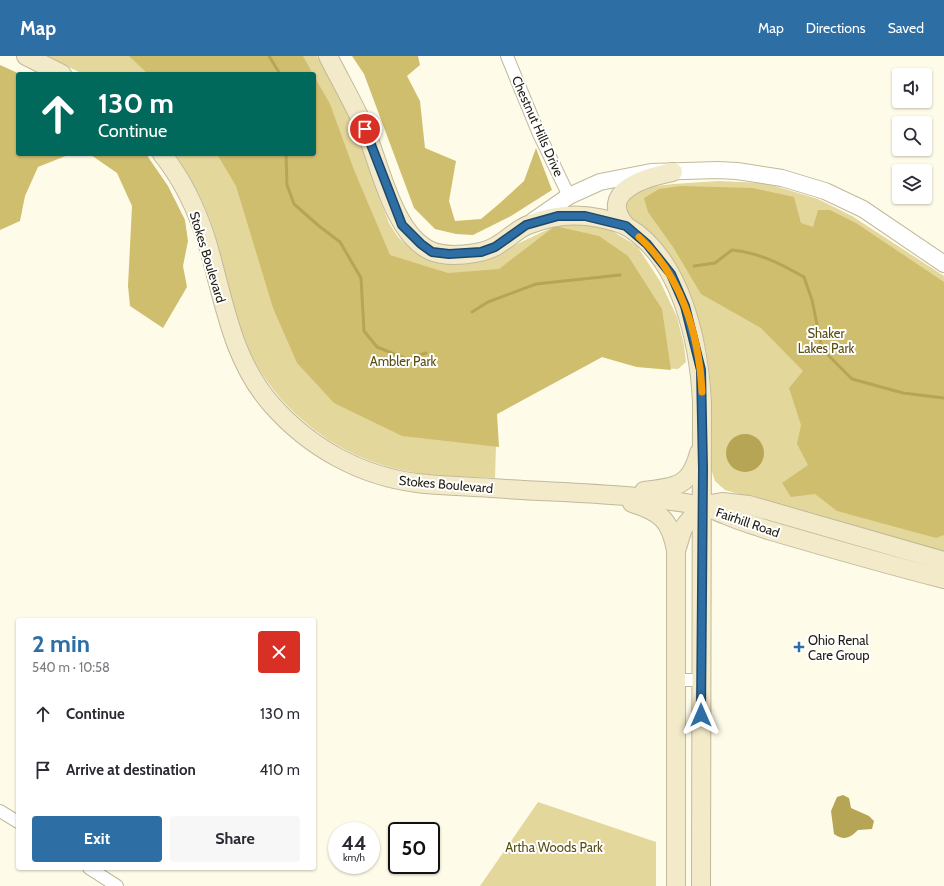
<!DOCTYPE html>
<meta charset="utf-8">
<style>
body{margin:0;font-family:Cabin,sans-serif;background:#f7f7f7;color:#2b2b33;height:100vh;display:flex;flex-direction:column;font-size:15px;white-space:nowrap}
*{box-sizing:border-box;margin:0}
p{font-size:13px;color:#7c7c81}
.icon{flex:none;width:22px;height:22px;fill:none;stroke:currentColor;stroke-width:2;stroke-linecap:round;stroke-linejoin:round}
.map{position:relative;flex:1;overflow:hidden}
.side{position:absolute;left:16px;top:562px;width:300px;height:252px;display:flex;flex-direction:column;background:#fff;border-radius:4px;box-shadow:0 1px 3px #0004}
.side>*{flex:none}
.hud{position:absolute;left:16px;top:16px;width:300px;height:84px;border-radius:4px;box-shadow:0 1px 3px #0004;background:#00695c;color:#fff;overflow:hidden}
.buttons{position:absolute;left:892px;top:12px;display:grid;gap:8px}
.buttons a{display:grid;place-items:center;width:40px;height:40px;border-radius:4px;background:#fff;box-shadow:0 1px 3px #0004;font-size:20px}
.speed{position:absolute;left:328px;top:766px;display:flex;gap:8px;font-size:20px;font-weight:700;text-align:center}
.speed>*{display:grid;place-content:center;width:52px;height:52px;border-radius:50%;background:#fff;box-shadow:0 1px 3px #0004;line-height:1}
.speed small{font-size:10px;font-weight:400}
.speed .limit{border:2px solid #111;border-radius:6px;background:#fff;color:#111}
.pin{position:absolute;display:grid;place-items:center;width:34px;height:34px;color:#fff;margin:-17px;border:2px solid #fff;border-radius:50%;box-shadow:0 1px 4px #0007}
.me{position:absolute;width:44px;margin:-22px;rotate:0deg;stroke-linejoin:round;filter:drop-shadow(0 0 3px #0008)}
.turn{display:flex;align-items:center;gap:14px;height:84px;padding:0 16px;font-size:18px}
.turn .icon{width:52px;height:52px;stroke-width:2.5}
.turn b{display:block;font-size:28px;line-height:34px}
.round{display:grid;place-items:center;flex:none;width:42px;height:42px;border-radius:4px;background:#f7f7f7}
.summary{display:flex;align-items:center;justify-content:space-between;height:68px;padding:0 16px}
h1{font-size:24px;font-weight:800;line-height:30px;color:#2d6ea4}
.action{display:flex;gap:8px;margin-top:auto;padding:8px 16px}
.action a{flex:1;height:46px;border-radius:4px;background:#2d6ea4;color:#fff;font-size:16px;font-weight:800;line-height:46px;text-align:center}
.action a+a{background:#f7f7f7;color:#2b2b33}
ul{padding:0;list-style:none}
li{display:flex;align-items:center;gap:12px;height:56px;padding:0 16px}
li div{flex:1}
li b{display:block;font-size:15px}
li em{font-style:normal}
header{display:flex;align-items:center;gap:24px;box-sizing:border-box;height:56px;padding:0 20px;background:#2d6ea4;color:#fff}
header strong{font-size:19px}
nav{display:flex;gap:22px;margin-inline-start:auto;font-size:14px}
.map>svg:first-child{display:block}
.green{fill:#e4d79b}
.forest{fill:#d0be6f}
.water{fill:#b7a556}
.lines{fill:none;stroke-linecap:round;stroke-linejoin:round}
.stream{stroke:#b7a556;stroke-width:3}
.minor-casing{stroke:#c0b99c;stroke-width:14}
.tertiary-casing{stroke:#c0b99c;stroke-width:18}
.secondary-casing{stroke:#c0b99c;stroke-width:20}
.minor{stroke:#fff;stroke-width:12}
.tertiary{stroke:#fff;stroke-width:16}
.secondary{stroke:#f2eac9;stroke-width:18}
.route-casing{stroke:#1d486b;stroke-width:10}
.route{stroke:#2d6ea4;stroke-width:7}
.slow{stroke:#f59e0b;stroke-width:7}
.poi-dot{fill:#2d6ea4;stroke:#fff;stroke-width:1.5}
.labels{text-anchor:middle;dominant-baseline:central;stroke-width:4;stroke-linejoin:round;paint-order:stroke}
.street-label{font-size:13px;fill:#201d12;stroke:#fff}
.park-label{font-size:13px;fill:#5b4e11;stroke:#fff}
.poi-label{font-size:13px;fill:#201d12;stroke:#fff;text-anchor:start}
</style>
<header>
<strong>Map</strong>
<nav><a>Map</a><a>Directions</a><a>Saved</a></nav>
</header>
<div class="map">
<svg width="944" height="830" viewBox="0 0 944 830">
<rect width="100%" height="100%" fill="#fffbe9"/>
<g class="green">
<path d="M47,0H317L343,39L362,88L380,144L389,167L398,181L415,197L431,203L469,207L515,189L555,170L584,168L609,173L637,190L660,225L677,261L684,289L686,306L678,313L637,311L602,301L497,358L495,422C464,420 432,421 401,414C327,398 261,341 238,267C228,236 223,204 213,173C205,146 190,122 175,98H314V18H83Z"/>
<path d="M718,125L765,127L818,143L852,160L944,220V497L725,434L715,425L711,413C713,338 715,288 679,218C667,194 650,172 625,158L622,142L641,132L673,128Z"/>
<polygon points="755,459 898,501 900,502 754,462"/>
<polygon points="538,746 656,786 656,830 480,830"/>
</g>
<g class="forest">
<polygon points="129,0 303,0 313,18 148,18"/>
<polygon points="352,0 418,0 420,9 407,20 420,45 425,92 456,105 449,145 455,165 481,163 500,147 524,125 536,92 552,134 511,160 473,179 456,178 435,173 414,152 364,18"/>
<polygon points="0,9 20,18 18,18 18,98 146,98 168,130 185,164 188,185 183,210 187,231 163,272 130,250 128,230 132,150 117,117 91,99 68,99 38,111 25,140 20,165 0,174"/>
<polygon points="314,20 330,48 354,114 390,199 448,217 499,213 555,170 599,180 628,200 662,253 671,314 637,311 602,301 497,358 499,391 402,380 334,347 297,307 273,252 236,130 217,98 314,98"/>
<polygon points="681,130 753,132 794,141 801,167 813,171 818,154 830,154 856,167 944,226 944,479 936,482 837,455 815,438 791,441 782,427 808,409 797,388 801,369 789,332 803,315 761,272 701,238 673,191 648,156 644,142 659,133"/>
</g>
<g class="water">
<circle cx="745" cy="397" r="19"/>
<path d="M843,739L849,742L851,752L869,760L874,765L872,773L858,774C850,782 844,785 834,778L831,755L837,741Z"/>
</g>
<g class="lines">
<g class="stream">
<polyline points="269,0 280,18"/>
<polyline points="286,98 287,129 294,148 319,170 340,186 361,222 364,275 377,291 407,303 426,297"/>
<path d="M694,210L715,207L732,194C760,197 779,207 804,221L812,244L822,293L852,323L903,337L944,342"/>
<polyline points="472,256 488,246 536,228 620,219"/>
</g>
<defs>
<g id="minor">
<polyline points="507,0 539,78 569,140"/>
<polyline points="677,624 701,624"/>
<polyline points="0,755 18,766"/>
<polyline points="89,812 117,830"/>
</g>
<polyline id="tertiary" points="533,165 569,140 600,126 651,116 718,114 737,115 782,122 825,135 863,153 944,208"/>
<g id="secondary">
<polyline points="26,0 62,18"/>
<path d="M328,0C340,24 354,48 365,73C380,109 393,178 431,195C447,202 481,199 496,190C507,184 516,174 528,169C550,160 575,157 599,162C608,164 618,166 626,170C682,202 699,288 702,346L701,830"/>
<path d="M162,98C183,124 197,154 207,186C224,243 231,303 272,349C310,392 361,420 417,427C441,430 466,430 491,432C560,437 630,437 698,449C708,450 717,456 726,459C739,465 754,469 768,474C826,491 885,508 944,523"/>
<path d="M626,170C596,135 647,121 673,116"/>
<path d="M644,435C676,431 690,431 699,397"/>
<path d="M632,447C660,456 670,463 676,494"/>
<polyline points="705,449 722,446 749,449 944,505"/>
<polyline points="676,830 676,495 683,472 702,449"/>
</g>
</defs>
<use href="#minor" class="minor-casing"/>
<use href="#tertiary" class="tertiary-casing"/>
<use href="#secondary" class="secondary-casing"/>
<use href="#minor" class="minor"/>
<use href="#tertiary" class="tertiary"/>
<use href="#secondary" class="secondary"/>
</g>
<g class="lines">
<defs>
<polyline id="route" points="365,73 402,169 421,188 432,196 449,198 481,196 495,191 526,169 558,160 585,160 626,170 647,188 671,218 685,250 701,314 703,413 701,659"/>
</defs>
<use href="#route" class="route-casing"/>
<use href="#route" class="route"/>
<path class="slow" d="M639,181C682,220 699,279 702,336"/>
</g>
<path class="poi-dot" d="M797 585h4v4h4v4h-4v4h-4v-4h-4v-4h4z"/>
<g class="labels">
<g class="street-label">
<text transform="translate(538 70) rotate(66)">Chestnut Hills Drive</text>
<text transform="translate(208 201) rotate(73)">Stokes Boulevard</text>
<text transform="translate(446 428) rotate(5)">Stokes Boulevard</text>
<text transform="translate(748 466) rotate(19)">Fairhill Road</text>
</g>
<g class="park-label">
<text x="826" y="277">Shaker<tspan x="826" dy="15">Lakes Park</tspan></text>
<text x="403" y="305">Ambler Park</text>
<text x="554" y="791">Artha Woods Park</text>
</g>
<g class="poi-label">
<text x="808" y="584">Ohio Renal<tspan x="808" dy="15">Care Group</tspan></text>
</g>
</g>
</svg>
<div class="buttons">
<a><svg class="icon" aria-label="sound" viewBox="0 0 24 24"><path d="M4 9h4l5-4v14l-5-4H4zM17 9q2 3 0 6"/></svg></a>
<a><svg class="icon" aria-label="search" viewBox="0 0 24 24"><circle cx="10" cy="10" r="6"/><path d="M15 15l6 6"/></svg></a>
<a><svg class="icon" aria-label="layers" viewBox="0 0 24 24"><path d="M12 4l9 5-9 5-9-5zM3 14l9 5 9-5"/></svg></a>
</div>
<div class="speed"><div>44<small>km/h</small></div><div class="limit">50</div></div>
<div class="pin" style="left:365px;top:73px;background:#d93025"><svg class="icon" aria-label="arrive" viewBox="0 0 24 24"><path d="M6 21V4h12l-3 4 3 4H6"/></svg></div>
<svg class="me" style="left:701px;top:659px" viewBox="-20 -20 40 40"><path d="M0-17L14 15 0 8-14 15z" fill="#2d6ea4" stroke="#fff" stroke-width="4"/></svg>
<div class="hud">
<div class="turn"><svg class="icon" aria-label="ahead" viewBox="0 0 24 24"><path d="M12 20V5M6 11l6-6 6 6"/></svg><div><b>130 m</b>Continue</div></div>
</div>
<section class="side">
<div class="summary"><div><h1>2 min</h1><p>540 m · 10:58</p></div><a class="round" style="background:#d93025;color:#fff"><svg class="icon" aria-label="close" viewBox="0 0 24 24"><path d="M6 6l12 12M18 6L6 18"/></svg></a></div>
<ul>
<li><svg class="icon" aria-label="ahead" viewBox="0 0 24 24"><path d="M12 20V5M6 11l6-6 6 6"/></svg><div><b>Continue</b></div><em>130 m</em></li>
<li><svg class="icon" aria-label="arrive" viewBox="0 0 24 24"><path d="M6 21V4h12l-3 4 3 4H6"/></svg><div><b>Arrive at destination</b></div><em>410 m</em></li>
</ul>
<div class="action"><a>Exit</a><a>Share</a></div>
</section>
</div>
